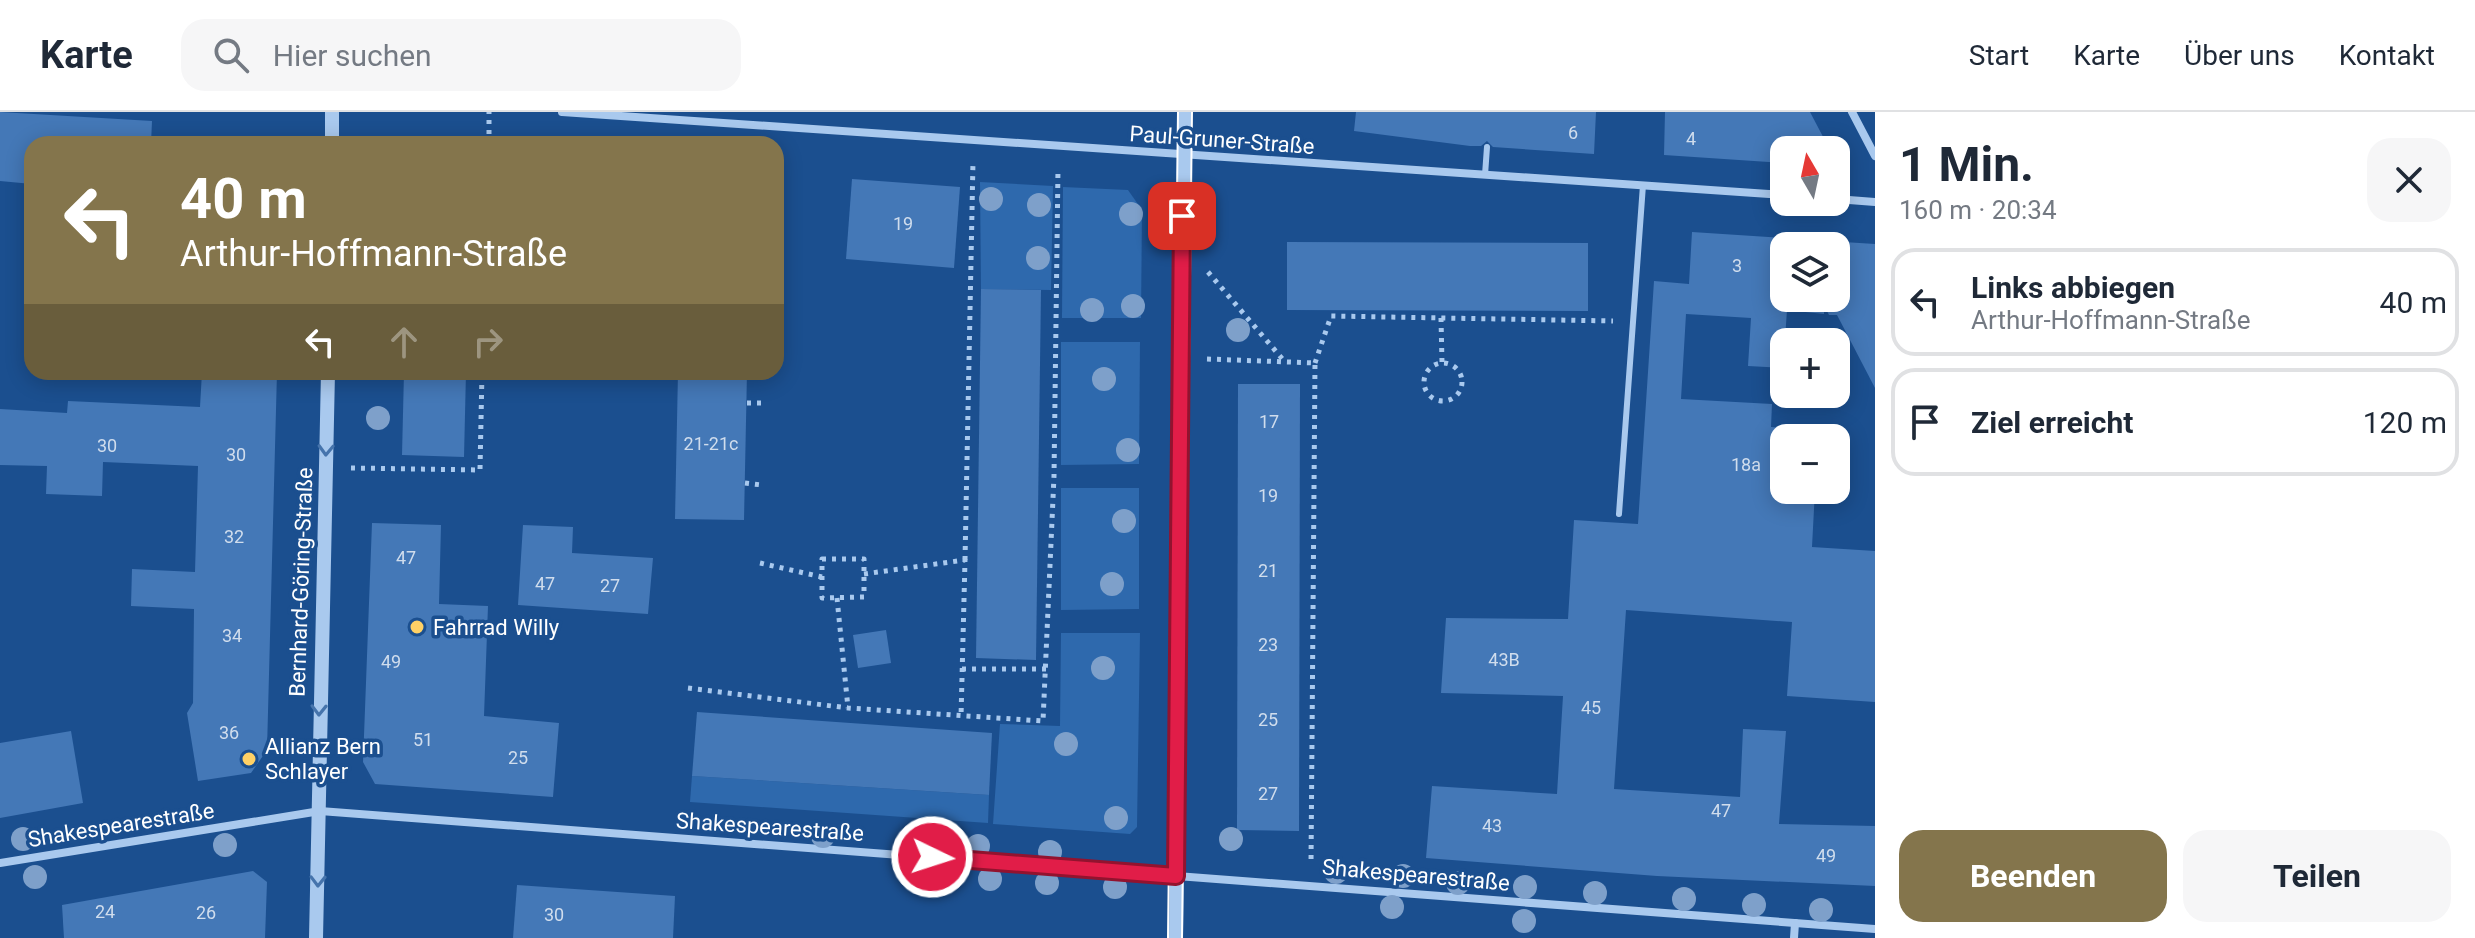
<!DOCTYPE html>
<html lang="de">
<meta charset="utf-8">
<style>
body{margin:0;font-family:Roboto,sans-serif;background:#f6f6f7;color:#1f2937;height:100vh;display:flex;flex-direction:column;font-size:30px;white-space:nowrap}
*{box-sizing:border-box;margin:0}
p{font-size:26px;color:#747a83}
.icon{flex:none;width:44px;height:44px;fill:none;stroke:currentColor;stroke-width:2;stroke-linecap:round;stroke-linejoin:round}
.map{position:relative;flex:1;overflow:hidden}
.side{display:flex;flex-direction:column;background:#fff;width:600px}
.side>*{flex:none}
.banner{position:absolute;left:24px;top:24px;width:760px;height:244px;border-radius:24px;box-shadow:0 4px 20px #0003;background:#84754c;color:#fff;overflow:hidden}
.needle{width:52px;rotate:351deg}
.controls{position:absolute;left:1770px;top:24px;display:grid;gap:16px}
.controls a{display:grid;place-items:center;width:80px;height:80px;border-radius:16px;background:#fff;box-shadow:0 4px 20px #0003;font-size:40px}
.pin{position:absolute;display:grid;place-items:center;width:68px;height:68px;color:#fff;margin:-34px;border-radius:16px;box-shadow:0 4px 12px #0006}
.me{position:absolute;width:88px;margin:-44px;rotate:94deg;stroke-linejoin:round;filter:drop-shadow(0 0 6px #0008)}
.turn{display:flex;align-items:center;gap:28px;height:168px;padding:0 24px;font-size:36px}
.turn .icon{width:104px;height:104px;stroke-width:2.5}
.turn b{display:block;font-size:56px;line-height:68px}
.lanes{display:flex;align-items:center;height:76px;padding:0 24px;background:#0003;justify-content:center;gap:40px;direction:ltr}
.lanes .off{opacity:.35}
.round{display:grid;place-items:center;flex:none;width:84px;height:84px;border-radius:24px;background:#f6f6f7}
.summary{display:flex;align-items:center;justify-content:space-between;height:136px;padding:0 24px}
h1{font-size:48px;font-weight:700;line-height:60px}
.cta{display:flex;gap:16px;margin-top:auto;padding:16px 24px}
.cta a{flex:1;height:92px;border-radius:24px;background:#84754c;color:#fff;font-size:32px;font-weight:700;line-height:92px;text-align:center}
.cta a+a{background:#f6f6f7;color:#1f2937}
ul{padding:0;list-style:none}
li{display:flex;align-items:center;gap:24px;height:108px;margin:0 16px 12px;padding:0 8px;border:4px solid #e0e1e3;border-radius:24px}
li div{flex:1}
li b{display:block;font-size:30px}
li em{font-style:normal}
header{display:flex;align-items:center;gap:48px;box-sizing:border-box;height:112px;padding:0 40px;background:#fff;border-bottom:2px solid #e0e1e3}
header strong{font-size:38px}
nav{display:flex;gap:44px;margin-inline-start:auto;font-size:28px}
.search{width:560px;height:72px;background:#f6f6f7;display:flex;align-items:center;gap:20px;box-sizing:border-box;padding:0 28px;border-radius:24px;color:#747a83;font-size:30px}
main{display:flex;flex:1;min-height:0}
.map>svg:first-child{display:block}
.green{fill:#2e69ad}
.building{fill:#4478b7;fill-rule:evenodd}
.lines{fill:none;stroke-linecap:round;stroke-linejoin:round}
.path{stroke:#a9c9ee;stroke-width:5;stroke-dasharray:4 6;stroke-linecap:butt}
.service{stroke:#a9c9ee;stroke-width:6}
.minor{stroke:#a9c9ee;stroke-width:8}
.tertiary{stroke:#a9c9ee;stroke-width:14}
.tram{stroke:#fff;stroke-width:2}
.tree{fill:#7ea0ca}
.oneway{stroke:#4674ac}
.route-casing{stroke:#92132f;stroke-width:20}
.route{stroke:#e11d48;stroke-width:14}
.poi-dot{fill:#ffd166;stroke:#1b4f8f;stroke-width:3}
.labels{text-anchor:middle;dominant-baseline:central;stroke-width:7;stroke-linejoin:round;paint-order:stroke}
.number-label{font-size:18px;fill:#d0dded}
.street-label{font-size:22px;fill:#fff;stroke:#1b4f8f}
.poi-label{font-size:22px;fill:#fff;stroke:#1b4f8f;text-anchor:start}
</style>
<header>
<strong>Karte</strong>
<div class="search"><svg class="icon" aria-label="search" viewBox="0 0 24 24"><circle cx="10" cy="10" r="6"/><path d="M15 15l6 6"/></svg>Hier suchen</div>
<nav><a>Start</a><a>Karte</a><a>Über uns</a><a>Kontakt</a></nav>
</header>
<main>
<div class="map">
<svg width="1875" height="826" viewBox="0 0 1875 826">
<rect width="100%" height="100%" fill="#1b4f8f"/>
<g class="green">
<polygon points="980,70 1053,74 1051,178 981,177"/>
<polygon points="1063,75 1128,78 1142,98 1141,206 1062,206"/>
<polygon points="1061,230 1140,230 1139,352 1061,353"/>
<polygon points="1061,376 1139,376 1139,497 1061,498"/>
<polygon points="1061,521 1140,521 1137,715 1130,722 993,712 1000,612 1060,614"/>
<polygon points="692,664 989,683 988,711 690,690"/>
</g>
<g class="building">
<polygon points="0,0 152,9 151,32 32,32 32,72 0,69"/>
<polygon points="1356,0 1596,0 1594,42 1493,35 1487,29 1481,34 1470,34 1354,19"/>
<polygon points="1665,0 1810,0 1830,38 1784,38 1784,51 1664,43"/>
<polygon points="852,67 960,75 954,156 846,147"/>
<path d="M1692,120L1875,132V276L1837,203H1829L1824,193V202L1787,198L1783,256L1748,254L1751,206L1686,202L1681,287L1772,292L1771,315L1818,318V326H1784V378H1815L1812,435L1875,439V590L1787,584L1792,510L1626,498L1614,677L1740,685L1743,617L1786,619L1779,712L1875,714V774L1657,764L1426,746L1432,674L1557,682L1563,584L1441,581L1446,506L1568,507L1574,408L1638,412L1654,169L1689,172ZM1784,134H1836V186H1784Z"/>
<polygon points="1287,130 1588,131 1588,199 1287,198"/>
<polygon points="981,177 1041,178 1036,548 976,546"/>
<polygon points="202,260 277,260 267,638 251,661 198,669 187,601 193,591 194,497 131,494 132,457 195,460 198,354 103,350 102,384 46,382 47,354 0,353 0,297 67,301 68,289 200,295"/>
<polygon points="404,260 466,260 464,345 402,343"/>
<polygon points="678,260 747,260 744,408 675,407"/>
<polygon points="1238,272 1300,272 1299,719 1237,718"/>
<polygon points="372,411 441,413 439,492 488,494 484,604 559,611 553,685 375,672 363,650"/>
<polygon points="523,413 573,415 572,441 653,446 648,502 518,493"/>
<polygon points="886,518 891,551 858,556 853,523"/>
<polygon points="697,600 992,621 989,683 692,664"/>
<polygon points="71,619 83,691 0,706 0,631"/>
<polygon points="253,759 267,770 265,826 64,826 62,793"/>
<polygon points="517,773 675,784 673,826 513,826"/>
</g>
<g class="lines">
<g class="path">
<polyline points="489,32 489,0"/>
<polyline points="1208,160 1285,250"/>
<polyline points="1441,206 1442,251"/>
<polyline points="1207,247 1315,251 1311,752"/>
<polyline points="1315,251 1331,204 1613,209"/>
<circle cx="1443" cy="270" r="19"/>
<polyline points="747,291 765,291"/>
<polyline points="351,356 480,358 482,260"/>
<polyline points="745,371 762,373"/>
<polygon points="822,447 864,447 864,485 822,486"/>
<polyline points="965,448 973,49"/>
<polyline points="760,451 822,465"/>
<polyline points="864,462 965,448 961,605"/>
<polyline points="837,486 848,596"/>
<polyline points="962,557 1046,557"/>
<polyline points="688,576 848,596 1043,609 1054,364 1058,56"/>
</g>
<g class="service">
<polyline points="1485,63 1487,35"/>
<polyline points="1619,402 1643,73"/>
</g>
<g class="minor">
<polyline points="562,0 1784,83"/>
<polyline points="1852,0 1875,44"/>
<polyline points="1836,87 1875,90"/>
<polyline points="0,751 320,699 1875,817"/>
<polyline points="1794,826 1795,811"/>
</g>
<g class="tertiary">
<polyline points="332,32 332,0"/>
<polyline points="316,826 328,260"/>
<polyline points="1176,826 1185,0"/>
</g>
<g class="tram">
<polyline points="1168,826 1178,0"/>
<polyline points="1182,826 1192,0"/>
</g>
</g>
<g class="tree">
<circle cx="991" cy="87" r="12"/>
<circle cx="1039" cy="93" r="12"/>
<circle cx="1131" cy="102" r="12"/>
<circle cx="1038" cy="146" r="12"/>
<circle cx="1133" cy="194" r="12"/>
<circle cx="1092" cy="198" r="12"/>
<circle cx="1238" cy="218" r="12"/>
<circle cx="1104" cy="267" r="12"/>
<circle cx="378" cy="306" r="12"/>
<circle cx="1128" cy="338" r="12"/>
<circle cx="1124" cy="409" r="12"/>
<circle cx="1112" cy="472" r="12"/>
<circle cx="1103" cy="556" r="12"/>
<circle cx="1066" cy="632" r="12"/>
<circle cx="1116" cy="706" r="12"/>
<circle cx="823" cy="724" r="12"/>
<circle cx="23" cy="727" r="12"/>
<circle cx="1231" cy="727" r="12"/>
<circle cx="913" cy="731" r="12"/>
<circle cx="225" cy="733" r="12"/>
<circle cx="978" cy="734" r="12"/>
<circle cx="1050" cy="740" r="12"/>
<circle cx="1336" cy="760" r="12"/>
<circle cx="1403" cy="764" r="12"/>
<circle cx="35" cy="765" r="12"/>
<circle cx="990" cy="767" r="12"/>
<circle cx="1047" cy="771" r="12"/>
<circle cx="1458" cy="771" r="12"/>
<circle cx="1115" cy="775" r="12"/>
<circle cx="1525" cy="775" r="12"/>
<circle cx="1595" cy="781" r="12"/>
<circle cx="1684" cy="787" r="12"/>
<circle cx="1754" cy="793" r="12"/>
<circle cx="1392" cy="795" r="12"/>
<circle cx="1821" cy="798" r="12"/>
<circle cx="1524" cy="809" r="12"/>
</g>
<defs><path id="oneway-chevron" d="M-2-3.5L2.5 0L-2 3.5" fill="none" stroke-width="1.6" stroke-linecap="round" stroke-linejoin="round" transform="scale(2)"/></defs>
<g class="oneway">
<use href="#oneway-chevron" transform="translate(326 338) rotate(92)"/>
<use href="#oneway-chevron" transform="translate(319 598) rotate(91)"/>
<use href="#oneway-chevron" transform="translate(318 769) rotate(91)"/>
</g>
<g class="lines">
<defs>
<polyline id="route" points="932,745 1176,764 1182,104"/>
</defs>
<use href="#route" class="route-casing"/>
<use href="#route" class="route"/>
</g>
<g class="poi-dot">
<circle cx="417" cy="515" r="8"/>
<circle cx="249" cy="647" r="8"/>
</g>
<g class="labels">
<g class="number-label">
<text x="1573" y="20">6</text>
<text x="1691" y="26">4</text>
<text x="903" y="111">19</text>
<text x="1737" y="153">3</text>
<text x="1269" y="309">17</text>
<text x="711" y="331">21-21c</text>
<text x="107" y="333">30</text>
<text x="236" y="342">30</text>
<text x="1746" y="352">18a</text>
<text x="1268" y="383">19</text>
<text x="234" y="424">32</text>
<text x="406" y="445">47</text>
<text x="1268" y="458">21</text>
<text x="545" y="471">47</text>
<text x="610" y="473">27</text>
<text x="232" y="523">34</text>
<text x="1268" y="532">23</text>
<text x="1504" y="547">43B</text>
<text x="391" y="549">49</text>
<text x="1591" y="595">45</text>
<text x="1268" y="607">25</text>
<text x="229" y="620">36</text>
<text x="423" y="627">51</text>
<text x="518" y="645">25</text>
<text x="1268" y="681">27</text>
<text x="1721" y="698">47</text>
<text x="1492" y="713">43</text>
<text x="1826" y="743">49</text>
<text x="105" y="799">24</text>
<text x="206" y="800">26</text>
<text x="554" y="802">30</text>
</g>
<g class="street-label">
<text transform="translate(1222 28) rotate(4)">Paul-Gruner-Straße</text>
<text transform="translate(301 470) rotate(-88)">Bernhard-Göring-Straße</text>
<text transform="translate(121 713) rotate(-9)">Shakespearestraße</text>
<text transform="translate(770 715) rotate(4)">Shakespearestraße</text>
<text transform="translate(1416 763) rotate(5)">Shakespearestraße</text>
</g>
<g class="poi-label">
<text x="433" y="515">Fahrrad Willy</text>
<text x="265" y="634">Allianz Bern<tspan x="265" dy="25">Schlayer</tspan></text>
</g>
</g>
</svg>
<div class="controls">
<a><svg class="needle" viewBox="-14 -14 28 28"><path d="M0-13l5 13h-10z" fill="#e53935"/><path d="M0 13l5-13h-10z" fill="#747a83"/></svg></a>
<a><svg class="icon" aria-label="layers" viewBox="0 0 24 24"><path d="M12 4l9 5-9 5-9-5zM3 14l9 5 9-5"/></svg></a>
<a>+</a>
<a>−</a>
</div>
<div class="pin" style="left:1182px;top:104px;background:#d93025"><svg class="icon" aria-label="arrive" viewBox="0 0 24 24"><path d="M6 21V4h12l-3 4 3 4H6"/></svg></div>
<svg class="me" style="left:932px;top:745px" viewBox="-20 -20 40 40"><circle r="17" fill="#e11d48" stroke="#fff" stroke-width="3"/><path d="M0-11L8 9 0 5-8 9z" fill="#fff"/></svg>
<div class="banner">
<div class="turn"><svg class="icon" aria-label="left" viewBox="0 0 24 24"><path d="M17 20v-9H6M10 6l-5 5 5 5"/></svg><div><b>40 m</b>Arthur-Hoffmann-Straße</div></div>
<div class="lanes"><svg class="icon" aria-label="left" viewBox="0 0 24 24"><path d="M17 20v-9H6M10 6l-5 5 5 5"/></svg><svg class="icon off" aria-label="ahead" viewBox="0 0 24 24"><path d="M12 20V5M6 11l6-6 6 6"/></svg><svg class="icon off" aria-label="right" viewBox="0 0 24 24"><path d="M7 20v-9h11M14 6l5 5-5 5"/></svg></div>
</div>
</div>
<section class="side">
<div class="summary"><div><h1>1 Min.</h1><p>160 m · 20:34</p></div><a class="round"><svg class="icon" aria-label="close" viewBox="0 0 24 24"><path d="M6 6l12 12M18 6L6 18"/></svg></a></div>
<ul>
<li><svg class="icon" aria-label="left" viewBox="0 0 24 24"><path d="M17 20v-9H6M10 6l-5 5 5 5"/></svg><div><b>Links abbiegen</b><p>Arthur-Hoffmann-Straße</p></div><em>40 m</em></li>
<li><svg class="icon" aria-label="arrive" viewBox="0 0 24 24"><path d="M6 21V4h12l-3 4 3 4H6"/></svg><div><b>Ziel erreicht</b></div><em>120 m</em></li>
</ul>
<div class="cta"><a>Beenden</a><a>Teilen</a></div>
</section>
</main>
